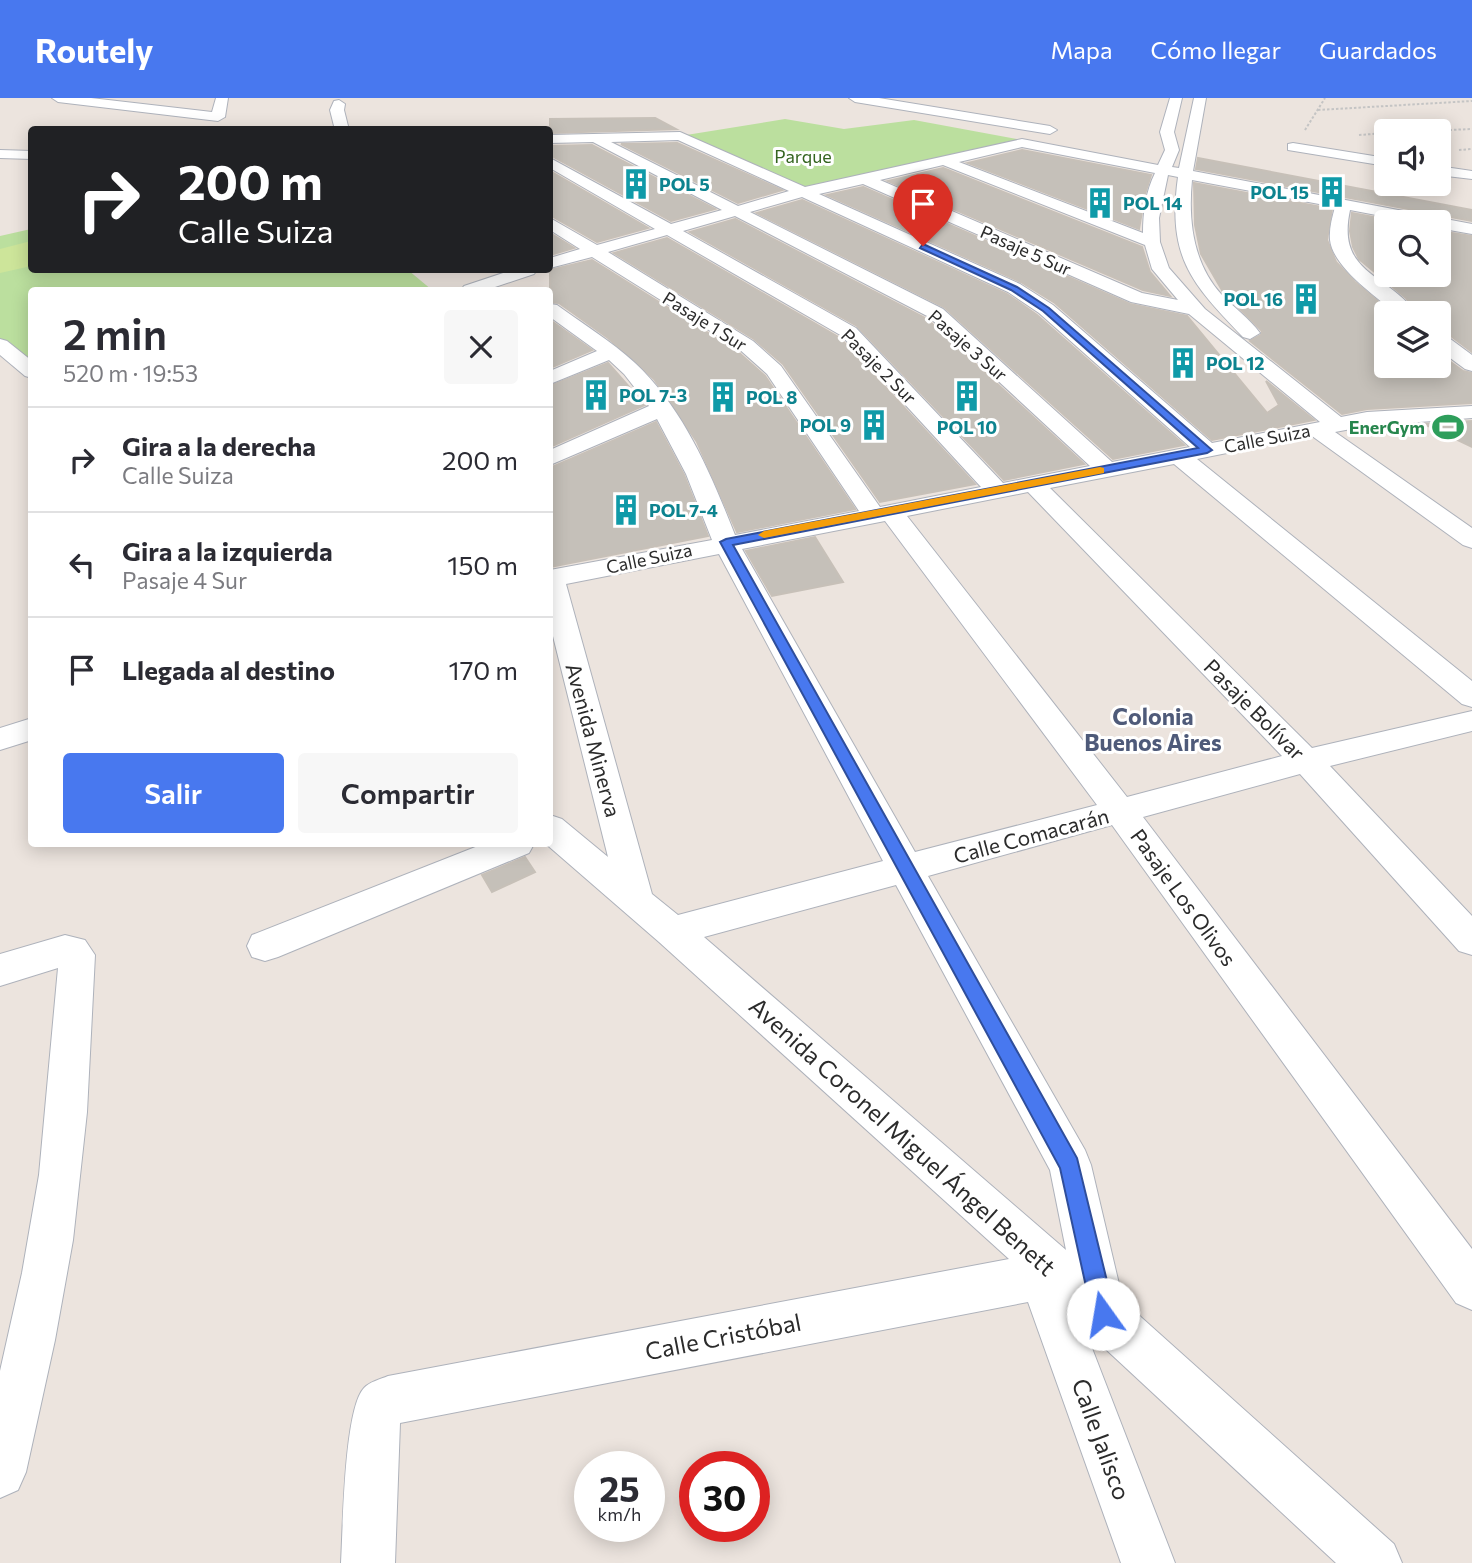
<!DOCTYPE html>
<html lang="es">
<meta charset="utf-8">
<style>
body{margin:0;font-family:Commissioner,sans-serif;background:#f7f7f7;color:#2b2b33;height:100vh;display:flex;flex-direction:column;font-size:26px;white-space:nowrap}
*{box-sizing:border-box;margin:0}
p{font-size:23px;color:#7c7c81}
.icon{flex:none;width:38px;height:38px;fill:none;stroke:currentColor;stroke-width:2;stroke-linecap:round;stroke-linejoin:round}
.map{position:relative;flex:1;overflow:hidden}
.sheet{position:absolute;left:28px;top:189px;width:525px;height:560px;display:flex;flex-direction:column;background:#fff;border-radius:7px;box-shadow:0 4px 18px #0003}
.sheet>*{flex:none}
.hud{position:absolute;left:28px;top:28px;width:525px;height:147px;border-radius:7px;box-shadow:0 4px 18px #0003;background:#202124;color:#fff;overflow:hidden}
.buttons{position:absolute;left:1374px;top:21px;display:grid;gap:14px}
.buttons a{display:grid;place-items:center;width:77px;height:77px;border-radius:7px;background:#fff;box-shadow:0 4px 18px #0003;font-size:35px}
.speed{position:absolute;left:574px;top:1353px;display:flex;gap:14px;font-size:35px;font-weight:700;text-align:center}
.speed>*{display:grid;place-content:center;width:91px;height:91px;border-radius:50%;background:#fff;box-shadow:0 4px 18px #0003;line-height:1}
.speed small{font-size:18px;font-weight:400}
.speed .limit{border:10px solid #d22;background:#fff;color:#111}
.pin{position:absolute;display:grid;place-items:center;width:60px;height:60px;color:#fff;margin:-72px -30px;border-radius:50% 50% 50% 0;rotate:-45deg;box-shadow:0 0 7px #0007}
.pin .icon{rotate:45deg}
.me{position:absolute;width:77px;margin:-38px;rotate:347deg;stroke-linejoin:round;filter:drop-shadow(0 0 5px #0008)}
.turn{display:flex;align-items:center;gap:24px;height:147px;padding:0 35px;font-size:32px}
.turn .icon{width:91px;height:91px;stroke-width:2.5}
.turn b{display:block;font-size:49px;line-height:60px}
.round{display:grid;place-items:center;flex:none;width:74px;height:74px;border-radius:7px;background:#f7f7f7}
.head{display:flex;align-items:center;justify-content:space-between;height:119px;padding:0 35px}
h1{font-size:42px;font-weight:600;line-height:52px}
.cta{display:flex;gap:14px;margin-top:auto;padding:14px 35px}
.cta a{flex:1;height:80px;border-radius:7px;background:#4878ef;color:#fff;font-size:28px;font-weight:600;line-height:80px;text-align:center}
.cta a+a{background:#f7f7f7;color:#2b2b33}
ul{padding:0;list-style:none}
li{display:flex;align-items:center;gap:21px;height:105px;padding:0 35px;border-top:2px solid #e1e1e2}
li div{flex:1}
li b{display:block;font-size:26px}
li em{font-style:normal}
header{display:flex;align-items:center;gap:42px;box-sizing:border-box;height:98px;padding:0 35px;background:#4878ef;color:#fff}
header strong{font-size:33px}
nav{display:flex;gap:38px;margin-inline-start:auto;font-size:24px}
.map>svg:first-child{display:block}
.green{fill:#bbdf9e}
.pitch{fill:#cde59a}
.building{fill:#c5c0b9;stroke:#c7c0b8;stroke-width:2}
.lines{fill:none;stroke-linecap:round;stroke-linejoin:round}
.minor-casing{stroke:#aeb2bb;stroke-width:2}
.path{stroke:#c4c4c4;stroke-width:2;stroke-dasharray:2.5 2;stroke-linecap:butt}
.minor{fill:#fff;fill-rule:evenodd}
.route{fill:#4878ef;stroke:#2f4e9b;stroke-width:2}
.slow{fill:#f59e0b}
.labels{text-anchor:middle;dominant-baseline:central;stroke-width:6;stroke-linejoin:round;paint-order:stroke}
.far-park-label{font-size:18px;fill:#34641f;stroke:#fff}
.far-culture-label{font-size:18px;font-weight:bold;fill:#0d838f;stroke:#fff;text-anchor:start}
.far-street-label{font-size:18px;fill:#2b2b2b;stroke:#fff}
.far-leisure-label{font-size:18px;font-weight:bold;fill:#27864d;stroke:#fff;text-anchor:end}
.street-label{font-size:21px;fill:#2b2b2b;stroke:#fff}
.neighbourhood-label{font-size:23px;font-weight:bold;fill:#4e5a79;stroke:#fff}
.near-street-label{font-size:24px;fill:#2b2b2b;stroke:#fff}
</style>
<header>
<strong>Routely</strong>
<nav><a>Mapa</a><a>Cómo llegar</a><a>Guardados</a></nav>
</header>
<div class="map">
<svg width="1472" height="1465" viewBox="0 0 1472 1465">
<rect width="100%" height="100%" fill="#ece4de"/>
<g class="green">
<polygon points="785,21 844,31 914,22 1028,43 799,94 680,38"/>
<polygon points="31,131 32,172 408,172 432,192 32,192 31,273 0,246 0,138"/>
</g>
<polygon class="pitch" points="31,143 31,168 0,175 0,151"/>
<g class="building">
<polygon points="655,20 676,31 550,35 550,21"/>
<polygon points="677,45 782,92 738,105 621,46"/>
<polygon points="550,48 592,47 715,111 671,123 550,57"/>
<polygon points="1022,52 1151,77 1145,96 1139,131 968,65"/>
<polygon points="1198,60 1472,112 1472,123 1196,71"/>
<polygon points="943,70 1142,149 1150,174 1170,198 1143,192 888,83"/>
<polygon points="550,73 648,130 597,144 550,117"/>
<polygon points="1194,85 1332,111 1327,142 1336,164 1355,184 1392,215 1386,215 1386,268 1438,268 1438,255 1463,273 1472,275 1472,305 1367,311 1342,316 1250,243 1261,237 1262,233 1223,194 1201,156 1195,127"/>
<polygon points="863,89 1130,206 1187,218 1267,315 1279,307 1266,283 1314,322 1212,342 1055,205 1021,184 827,97"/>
<polygon points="802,102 1007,196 1037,217 1184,347 1113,361 944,209 757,115"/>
<polygon points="1352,115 1400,124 1386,124 1386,177 1438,177 1438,133 1472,138 1472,254 1447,235 1438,233 1438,215 1419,215 1406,200 1359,161 1353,149 1350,133"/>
<polygon points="735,121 927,221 1084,366 1004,382 857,228 690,134"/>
<polygon points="550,135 574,150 550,157"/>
<polygon points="667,140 840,240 975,386 880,404 783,266 754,241 614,155"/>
<polygon points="592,162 737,253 765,278 855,411 737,434 697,344 654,281 608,240 559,205 550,204 550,172"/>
<polygon points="550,222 592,252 550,270"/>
<polygon points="608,265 645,307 550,349 550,288"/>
<polygon points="1472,323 1472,349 1424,326"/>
<polygon points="656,324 684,377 708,438 550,469 550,370"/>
<polygon points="815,439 843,484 772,498 746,453"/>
<polygon points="525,759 535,774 492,794 482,777"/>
</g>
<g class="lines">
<defs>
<g id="minor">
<polygon points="52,0 91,0 212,14 216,0 228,0 225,19 218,23 58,4"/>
<polygon points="849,0 879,0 1050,28 1057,32 1050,36 855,4"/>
<path d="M1170,0H1182L1174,34L1179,52L1172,69L1179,70L1194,0H1206L1193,73L1472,126V136L1438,130V124H1413L1350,112C1336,176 1387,175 1416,215H1396C1376,199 1333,169 1330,142C1329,131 1332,120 1335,109L1192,82C1188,122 1193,165 1221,196C1233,209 1249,220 1260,235L1250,241L1243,239C1191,185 1167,159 1178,79L1168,77L1159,120L1160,144L1169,170L1205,211L1341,319L1367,314L1472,308V320L1367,328L1335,334L1472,430V450L1463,447L1312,338L1197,361L1472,583V609L1462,606L1174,366L1050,390L1312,650L1472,613V633L1330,668L1472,818V857L1459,853L1300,676L1143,719L1472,1151V1212L1456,1205L1112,727L928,778L1085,1052L1091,1067L1123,1203L1394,1446L1402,1465H1336L1085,1232L1175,1465H1121L1028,1204L400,1325L395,1465H341C343,1431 344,1311 364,1290C369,1284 381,1281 388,1278L1009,1161L659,844L546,746H550V717L562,721L608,759L550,526V472L712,442L686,376L657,321L550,367V352L649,308L624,276L609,262L550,286V273L597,253L550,219V206L557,207C583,226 611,243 635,265C684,311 711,376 735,437L859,413L767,276L739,251L592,159L550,170V160L580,151L550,132V120L597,147L655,131L550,70V60L671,126L722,112L593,44L550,45V37L680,34L805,89L1022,41L1158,67L1165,52L1160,34ZM678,42L789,93L738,108L611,44ZM1022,49L1155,75C1146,93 1143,114 1143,135L959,64ZM943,67L1145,147L1152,171L1178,202L1142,195L880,82ZM863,86L1131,204L1189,216L1320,324L1212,345L1053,207L1020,186L819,96ZM802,99L1008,194L1039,215L1190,349L1112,364L943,211L750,114ZM735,118L929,219L1090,368L1003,385L856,230L683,133ZM667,137L842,238L981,389L880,409L781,268L753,243L608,154ZM1028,394L1282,658L1127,699L907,418ZM885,423L1097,707L915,754L742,451ZM719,456L883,763L678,817L652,796L566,486ZM896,787L1050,1072L1066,1152L704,839Z"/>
<polygon points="339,2 345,6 344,12 349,32 335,32 330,12 334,3"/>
<polygon points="1293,45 1386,60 1386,68 1288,52 1288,46"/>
<polygon points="0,52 32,53 32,61 0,60"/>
<polygon points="1438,68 1472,73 1472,81 1438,77"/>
<polygon points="512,172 537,172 534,176 486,192 461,192 464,188"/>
<polygon points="1438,235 1445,237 1472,257 1472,273 1465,271 1438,251"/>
<polygon points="0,241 7,243 32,263 32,280 25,278 0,257"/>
<polygon points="32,620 32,642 0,652 0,630"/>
<polygon points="483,746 534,746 529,755 278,859 265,863 252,859 247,848 252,837"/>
<polygon points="65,837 85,842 95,857 87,1014 73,1142 55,1242 26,1374 18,1392 0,1400 0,1273 22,1175 39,1077 58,870 0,888 0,856"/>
</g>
</defs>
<use href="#minor" class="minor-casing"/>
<g class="path">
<polyline points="1318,12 1472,3"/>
<polyline points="1305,32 1325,0"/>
<polyline points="1427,33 1472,31"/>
<polyline points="1359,37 1386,35"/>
<polyline points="1459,52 1472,51"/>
</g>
<use href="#minor" class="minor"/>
</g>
<polygon class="route" points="923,146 1017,189 1049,210 1212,352 1207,355 733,447 1077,1060 1115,1216 1111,1224 1103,1227 1095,1224 1092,1216 1060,1070 720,444 726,441 1198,350 1043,213 1011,192 920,150"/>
<polygon class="slow" points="1100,369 1104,370 1104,375 764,440 758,437 764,433"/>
<defs>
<symbol id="building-bare" viewBox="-9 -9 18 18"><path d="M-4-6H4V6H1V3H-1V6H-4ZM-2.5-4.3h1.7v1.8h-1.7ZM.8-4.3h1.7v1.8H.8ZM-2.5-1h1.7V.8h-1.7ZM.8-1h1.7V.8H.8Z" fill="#0f9aa8" stroke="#fff" stroke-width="2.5" paint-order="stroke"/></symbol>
<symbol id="stadium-bare" viewBox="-9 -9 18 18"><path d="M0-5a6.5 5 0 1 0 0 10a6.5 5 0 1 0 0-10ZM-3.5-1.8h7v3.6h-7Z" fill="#2e9e5b" stroke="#fff" stroke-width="2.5" paint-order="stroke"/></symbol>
</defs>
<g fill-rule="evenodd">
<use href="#building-bare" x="614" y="64" width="44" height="44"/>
<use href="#building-bare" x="1310" y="72" width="44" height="44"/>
<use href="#building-bare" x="1078" y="83" width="44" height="44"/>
<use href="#building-bare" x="1284" y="179" width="44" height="44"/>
<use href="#building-bare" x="1161" y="243" width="44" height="44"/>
<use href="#building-bare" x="574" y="275" width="44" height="44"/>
<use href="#building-bare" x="945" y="276" width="44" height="44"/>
<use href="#building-bare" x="701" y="277" width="44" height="44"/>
<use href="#building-bare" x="852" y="305" width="44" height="44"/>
<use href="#stadium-bare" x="1426" y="307" width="44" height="44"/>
<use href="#building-bare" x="604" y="390" width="44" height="44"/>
</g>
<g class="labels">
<g class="far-park-label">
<text x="803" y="58">Parque</text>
</g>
<g class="far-culture-label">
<text x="659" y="86">POL 5</text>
<text x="1309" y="94" text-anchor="end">POL 15</text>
<text x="1123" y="105">POL 14</text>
<text x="1283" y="201" text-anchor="end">POL 16</text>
<text x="1206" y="265">POL 12</text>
<text x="619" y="297">POL 7-3</text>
<text x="746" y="299">POL 8</text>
<text x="851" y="327" text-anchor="end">POL 9</text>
<text x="967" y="329" text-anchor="middle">POL 10</text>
<text x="649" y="412">POL 7-4</text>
</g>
<g class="far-street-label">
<text transform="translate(1026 152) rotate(24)">Pasaje 5 Sur</text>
<text transform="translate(705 223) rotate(32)">Pasaje 1 Sur</text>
<text transform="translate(968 247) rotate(41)">Pasaje 3 Sur</text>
<text transform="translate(879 268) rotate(45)">Pasaje 2 Sur</text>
<text transform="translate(1267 340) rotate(-11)">Calle Suiza</text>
<text transform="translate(649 460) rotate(-12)">Calle Suiza</text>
</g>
<g class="far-leisure-label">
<text x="1425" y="329">EnerGym</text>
</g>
<g class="street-label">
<text transform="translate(1255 611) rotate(45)">Pasaje Bolívar</text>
<text transform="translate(594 642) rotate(75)">Avenida Minerva</text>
<text transform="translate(1031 737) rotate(-15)">Calle Comacarán</text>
<text transform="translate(1184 799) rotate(54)">Pasaje Los Olivos</text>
</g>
<g class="neighbourhood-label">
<text x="1153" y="618">Colonia<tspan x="1153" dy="26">Buenos Aires</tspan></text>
</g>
<g class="near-street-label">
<text transform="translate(903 1038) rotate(42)">Avenida Coronel Miguel Ángel Benett</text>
<text transform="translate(723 1238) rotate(-11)">Calle Cristóbal</text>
<text transform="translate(1102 1341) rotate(70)">Calle Jalisco</text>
</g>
</g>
</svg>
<div class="buttons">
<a><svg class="icon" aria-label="sound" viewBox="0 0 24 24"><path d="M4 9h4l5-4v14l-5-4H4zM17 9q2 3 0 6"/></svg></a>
<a><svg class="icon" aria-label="search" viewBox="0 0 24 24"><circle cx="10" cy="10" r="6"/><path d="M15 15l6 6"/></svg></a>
<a><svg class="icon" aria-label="layers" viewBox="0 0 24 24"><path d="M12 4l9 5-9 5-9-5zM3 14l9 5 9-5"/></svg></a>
</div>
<div class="speed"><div>25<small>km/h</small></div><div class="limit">30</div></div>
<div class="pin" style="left:923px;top:148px;background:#d93025"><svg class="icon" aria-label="arrive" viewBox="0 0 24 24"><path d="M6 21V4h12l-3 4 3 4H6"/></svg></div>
<svg class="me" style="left:1103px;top:1216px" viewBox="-20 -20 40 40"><circle r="19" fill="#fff"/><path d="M0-13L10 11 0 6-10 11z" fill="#4878ef"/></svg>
<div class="hud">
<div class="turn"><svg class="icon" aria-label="right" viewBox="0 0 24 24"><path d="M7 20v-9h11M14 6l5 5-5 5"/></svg><div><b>200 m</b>Calle Suiza</div></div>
</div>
<section class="sheet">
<div class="head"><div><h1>2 min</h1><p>520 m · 19:53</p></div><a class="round"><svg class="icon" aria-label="close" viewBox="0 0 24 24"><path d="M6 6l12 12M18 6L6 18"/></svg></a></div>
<ul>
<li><svg class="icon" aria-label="right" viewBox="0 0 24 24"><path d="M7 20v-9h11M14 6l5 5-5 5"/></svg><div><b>Gira a la derecha</b><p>Calle Suiza</p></div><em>200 m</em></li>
<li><svg class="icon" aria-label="left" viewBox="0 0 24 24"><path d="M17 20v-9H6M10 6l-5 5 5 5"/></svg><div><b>Gira a la izquierda</b><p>Pasaje 4 Sur</p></div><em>150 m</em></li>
<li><svg class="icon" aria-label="arrive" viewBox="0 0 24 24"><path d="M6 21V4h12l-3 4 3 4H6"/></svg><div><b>Llegada al destino</b></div><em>170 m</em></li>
</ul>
<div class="cta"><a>Salir</a><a>Compartir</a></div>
</section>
</div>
